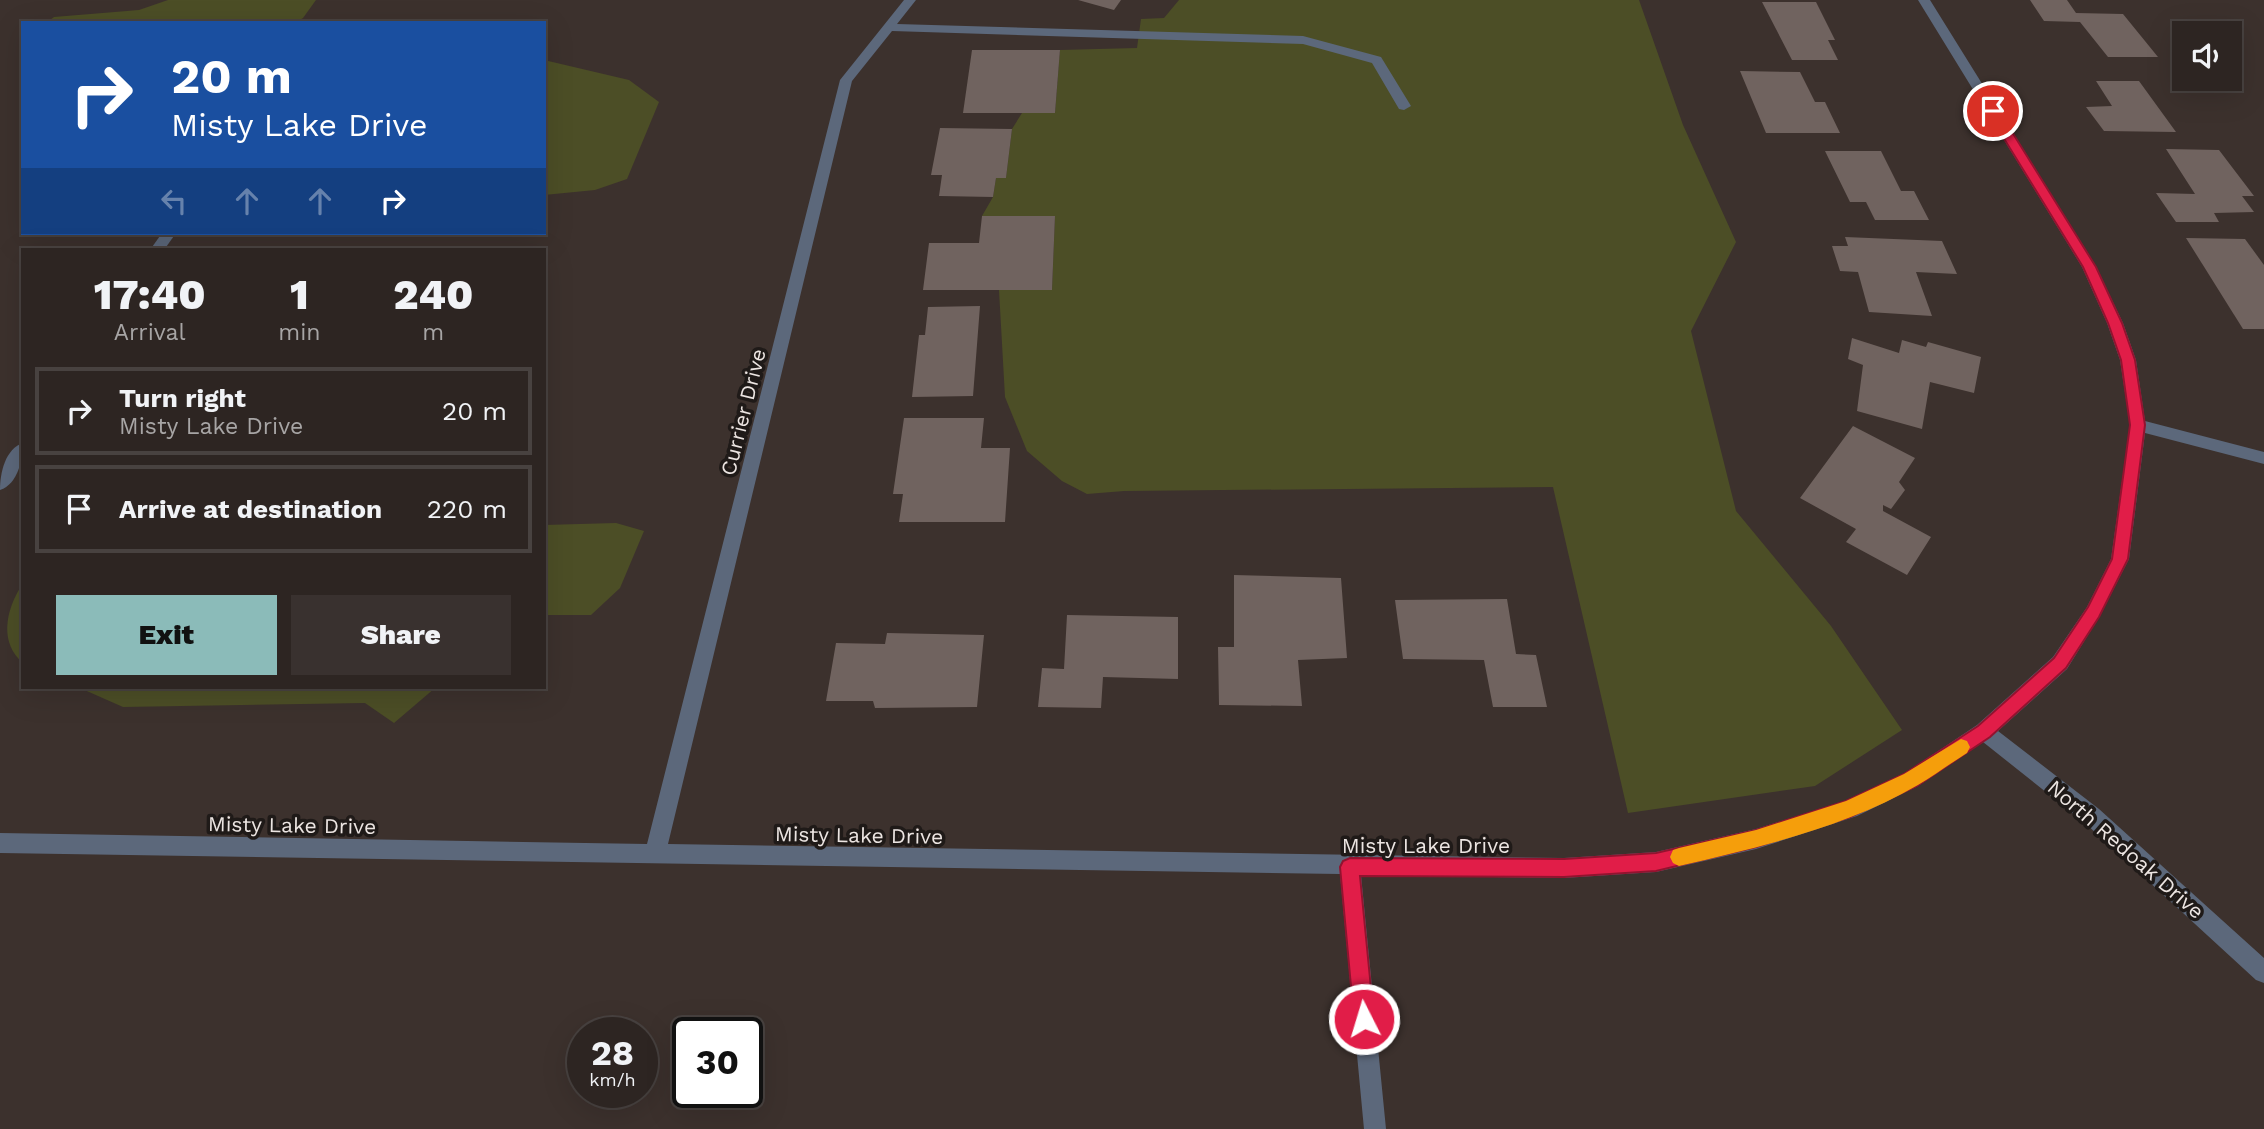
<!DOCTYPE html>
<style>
body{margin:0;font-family:"Work Sans",sans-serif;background:#39312f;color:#f1f3f6;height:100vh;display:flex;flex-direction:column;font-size:26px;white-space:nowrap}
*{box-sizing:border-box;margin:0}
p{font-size:23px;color:#a7a5a5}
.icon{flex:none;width:38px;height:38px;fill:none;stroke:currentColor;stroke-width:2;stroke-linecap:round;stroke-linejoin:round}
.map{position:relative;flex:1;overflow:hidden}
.details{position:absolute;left:21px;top:248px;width:525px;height:441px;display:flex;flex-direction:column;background:#2d2522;border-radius:0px;box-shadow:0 7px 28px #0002,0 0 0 2px #484240}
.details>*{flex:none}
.top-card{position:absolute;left:21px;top:21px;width:525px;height:214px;border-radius:0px;box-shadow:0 7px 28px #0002,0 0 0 2px #484240;background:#1a4fa0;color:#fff;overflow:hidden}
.controls{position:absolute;left:2172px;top:21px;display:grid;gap:14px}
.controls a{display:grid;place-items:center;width:70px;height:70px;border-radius:0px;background:#2d2522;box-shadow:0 7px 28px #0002,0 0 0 2px #484240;font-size:35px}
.speed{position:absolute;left:567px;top:1017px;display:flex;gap:14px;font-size:35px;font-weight:700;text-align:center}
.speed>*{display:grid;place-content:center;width:91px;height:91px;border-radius:50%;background:#2d2522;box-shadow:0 7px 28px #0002,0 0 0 2px #484240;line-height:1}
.speed small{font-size:18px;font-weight:400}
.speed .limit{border:4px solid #111;border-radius:10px;background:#fff;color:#111}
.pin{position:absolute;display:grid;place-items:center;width:60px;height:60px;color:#fff;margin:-30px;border:4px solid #fff;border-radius:50%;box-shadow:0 2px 7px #0007}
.me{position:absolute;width:77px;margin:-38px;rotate:355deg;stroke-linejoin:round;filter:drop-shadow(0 0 5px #0008)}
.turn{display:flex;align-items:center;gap:24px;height:147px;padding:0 35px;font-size:32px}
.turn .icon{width:91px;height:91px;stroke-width:2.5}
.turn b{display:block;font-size:49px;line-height:60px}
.lanes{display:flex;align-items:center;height:66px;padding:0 35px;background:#0003;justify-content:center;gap:35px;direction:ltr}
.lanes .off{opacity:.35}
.eta{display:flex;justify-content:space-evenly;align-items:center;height:119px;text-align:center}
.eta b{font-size:42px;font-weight:800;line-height:49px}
.cta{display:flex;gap:14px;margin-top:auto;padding:14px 35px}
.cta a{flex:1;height:80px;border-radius:0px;background:#8bbbb9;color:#111;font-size:28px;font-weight:800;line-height:80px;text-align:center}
.cta a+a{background:#39312f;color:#f1f3f6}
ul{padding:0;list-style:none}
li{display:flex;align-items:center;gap:21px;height:88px;margin:0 14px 10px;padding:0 21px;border:4px solid #484240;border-radius:0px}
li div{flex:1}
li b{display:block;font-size:26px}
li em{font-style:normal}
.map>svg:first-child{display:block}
.green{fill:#4c4e26}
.building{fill:#70635f}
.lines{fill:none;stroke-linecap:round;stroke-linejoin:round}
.minor{fill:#5c687b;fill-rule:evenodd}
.route{fill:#e11d48;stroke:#92132f;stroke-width:2}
.slow{fill:#f59e0b}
.labels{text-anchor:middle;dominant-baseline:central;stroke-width:7;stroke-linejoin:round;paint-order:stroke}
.street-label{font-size:21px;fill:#ece5e2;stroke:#1f1a18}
</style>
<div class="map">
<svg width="2264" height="1129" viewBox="0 0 2264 1129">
<rect width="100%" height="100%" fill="#3c312d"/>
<g class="green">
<polygon points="168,0 316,0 303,18 295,23 46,23 54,17 139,10"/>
<polygon points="1179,0 1639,0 1683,125 1736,242 1691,331 1736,511 1831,626 1902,730 1815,786 1628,813 1553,487 1124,491 1087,494 1062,481 1027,451 1005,397 999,290 1052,290 1055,216 982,216 993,197 996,178 1006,178 1012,129 1022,113 1055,113 1060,50 1137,48 1141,19 1164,18"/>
<polygon points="544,60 629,80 659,102 627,179 595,190 544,195"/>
<polygon points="616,523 644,531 620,588 591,615 544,615 544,525"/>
<path d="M23,583V663C0,644 4,612 23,583Z"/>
<polygon points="80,688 435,688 394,723 365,703 123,707"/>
</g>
<g class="building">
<polygon points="1078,0 1121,0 1114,10"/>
<polygon points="2030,0 2067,0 2076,13 2123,14 2158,57 2108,57 2080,22 2044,21"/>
<polygon points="1762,2 1816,2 1835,40 1828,40 1838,60 1792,60"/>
<polygon points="972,50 1060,50 1055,113 963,113"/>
<polygon points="1740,71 1800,72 1815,102 1825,102 1840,133 1766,133"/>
<polygon points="2096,81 2139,81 2176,132 2104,131 2086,107 2112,106"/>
<polygon points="940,128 1012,129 1006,178 996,178 993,197 939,196 942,175 931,175"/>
<polygon points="2166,149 2219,150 2254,196 2242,196 2254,212 2214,213 2219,222 2176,222 2156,193 2195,194"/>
<polygon points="1825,151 1881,151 1901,191 1914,191 1929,220 1875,220 1866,202 1850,202"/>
<polygon points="982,216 1055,216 1052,290 923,290 929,243 979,243"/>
<polygon points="1845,237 1942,241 1957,274 1916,272 1932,316 1869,312 1858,272 1840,271 1832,246 1848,246"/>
<polygon points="2186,238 2245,239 2264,265 2264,329 2243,329"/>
<polygon points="980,306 973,396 912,397 919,335 925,335 928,307"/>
<polygon points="1852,338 1899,353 1902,340 1926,347 1928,342 1981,357 1974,393 1930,382 1922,429 1857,411 1863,365 1848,359"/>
<polygon points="904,418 984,418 981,448 1010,448 1005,522 899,522 903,494 893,494"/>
<polygon points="1853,426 1915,458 1899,482 1905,490 1891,509 1883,505 1883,511 1931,537 1907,575 1846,542 1856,529 1800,498"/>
<polygon points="1234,575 1341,578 1347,658 1298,660 1302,706 1219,705 1218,647 1234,647"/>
<polygon points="1507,599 1516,654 1536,655 1547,707 1493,707 1484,660 1403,659 1395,600"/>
<polygon points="1067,615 1178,617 1178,679 1103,677 1101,708 1038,707 1042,668 1064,669"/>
<polygon points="887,633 984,635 977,707 875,708 873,701 826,701 836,643 885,644"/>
</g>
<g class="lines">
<g class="minor">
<polygon points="904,0 916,0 897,24 1303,36 1381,57 1411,106 1404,110 1399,109 1372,63 1303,44 892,31 852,81 668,844 1564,858 1656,852 1756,829 1846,801 1904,774 1977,725 2053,657 2087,607 2111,559 2130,425 2120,360 2107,323 2082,267 1918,0 1930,0 2096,267 2123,323 2136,360 2145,421 2264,452 2264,464 2145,433 2129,559 2099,617 2067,669 1998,731 2099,809 2264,958 2264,983 2256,980 2085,823 1983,742 1918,786 1857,816 1756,849 1656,872 1564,878 1361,875 1386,1129 1364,1129 1340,874 0,853 0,833 647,844 840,80"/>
<polygon points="162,233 176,233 164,250 150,250"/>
<path d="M23,443C23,459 18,484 0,490C0,473 5,449 23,443Z"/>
</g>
</g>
<polygon class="route" points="1993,108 1999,111 2096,267 2122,323 2135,360 2145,425 2128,559 2099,617 2066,668 1990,737 1917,786 1850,817 1756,847 1656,871 1564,877 1360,876 1374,1019 1371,1026 1364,1029 1357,1026 1354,1019 1340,867 1343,861 1350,858 1564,859 1656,853 1756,830 1846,801 1904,774 1978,726 2054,658 2088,607 2112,559 2130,425 2121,360 2108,323 2083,267 1987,111"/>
<path class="slow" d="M1961,739L1967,741L1970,747L1967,753C1951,763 1935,775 1918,785C1846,827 1760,847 1679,866L1673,863L1670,857L1673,850L1679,848L1756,830L1846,801L1904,774Z"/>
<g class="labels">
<g class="street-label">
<text transform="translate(743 412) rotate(-76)">Currier Drive</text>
<text transform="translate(292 825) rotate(1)">Misty Lake Drive</text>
<text transform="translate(859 835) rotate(1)">Misty Lake Drive</text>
<text x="1426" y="845">Misty Lake Drive</text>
<text transform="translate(2126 849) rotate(41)">North Redoak Drive</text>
</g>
</g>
</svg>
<div class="controls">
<a><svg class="icon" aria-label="sound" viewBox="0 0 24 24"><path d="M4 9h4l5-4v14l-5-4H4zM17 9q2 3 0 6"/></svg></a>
</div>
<div class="speed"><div>28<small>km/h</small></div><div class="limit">30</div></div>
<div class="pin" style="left:1993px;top:111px;background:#d93025"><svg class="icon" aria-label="arrive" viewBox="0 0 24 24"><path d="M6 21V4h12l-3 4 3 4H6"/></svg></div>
<svg class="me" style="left:1364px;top:1019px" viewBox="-20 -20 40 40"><circle r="17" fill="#e11d48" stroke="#fff" stroke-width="3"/><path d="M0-11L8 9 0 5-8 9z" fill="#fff"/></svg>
<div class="top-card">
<div class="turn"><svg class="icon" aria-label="right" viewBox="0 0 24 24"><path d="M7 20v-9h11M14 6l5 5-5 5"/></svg><div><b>20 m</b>Misty Lake Drive</div></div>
<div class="lanes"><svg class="icon off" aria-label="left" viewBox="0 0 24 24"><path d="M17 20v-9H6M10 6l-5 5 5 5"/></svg><svg class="icon off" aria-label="ahead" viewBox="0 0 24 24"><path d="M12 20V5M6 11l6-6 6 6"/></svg><svg class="icon off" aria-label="ahead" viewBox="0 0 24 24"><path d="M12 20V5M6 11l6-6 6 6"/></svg><svg class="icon" aria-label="right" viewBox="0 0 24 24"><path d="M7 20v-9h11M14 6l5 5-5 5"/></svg></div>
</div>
<section class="details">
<div class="eta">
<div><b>17:40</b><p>Arrival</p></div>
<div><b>1</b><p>min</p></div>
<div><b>240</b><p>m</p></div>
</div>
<ul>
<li><svg class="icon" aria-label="right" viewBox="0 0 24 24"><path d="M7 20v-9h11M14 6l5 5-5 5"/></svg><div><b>Turn right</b><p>Misty Lake Drive</p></div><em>20 m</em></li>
<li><svg class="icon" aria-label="arrive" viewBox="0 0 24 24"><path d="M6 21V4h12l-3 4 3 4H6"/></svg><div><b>Arrive at destination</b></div><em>220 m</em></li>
</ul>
<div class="cta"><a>Exit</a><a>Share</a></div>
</section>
</div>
